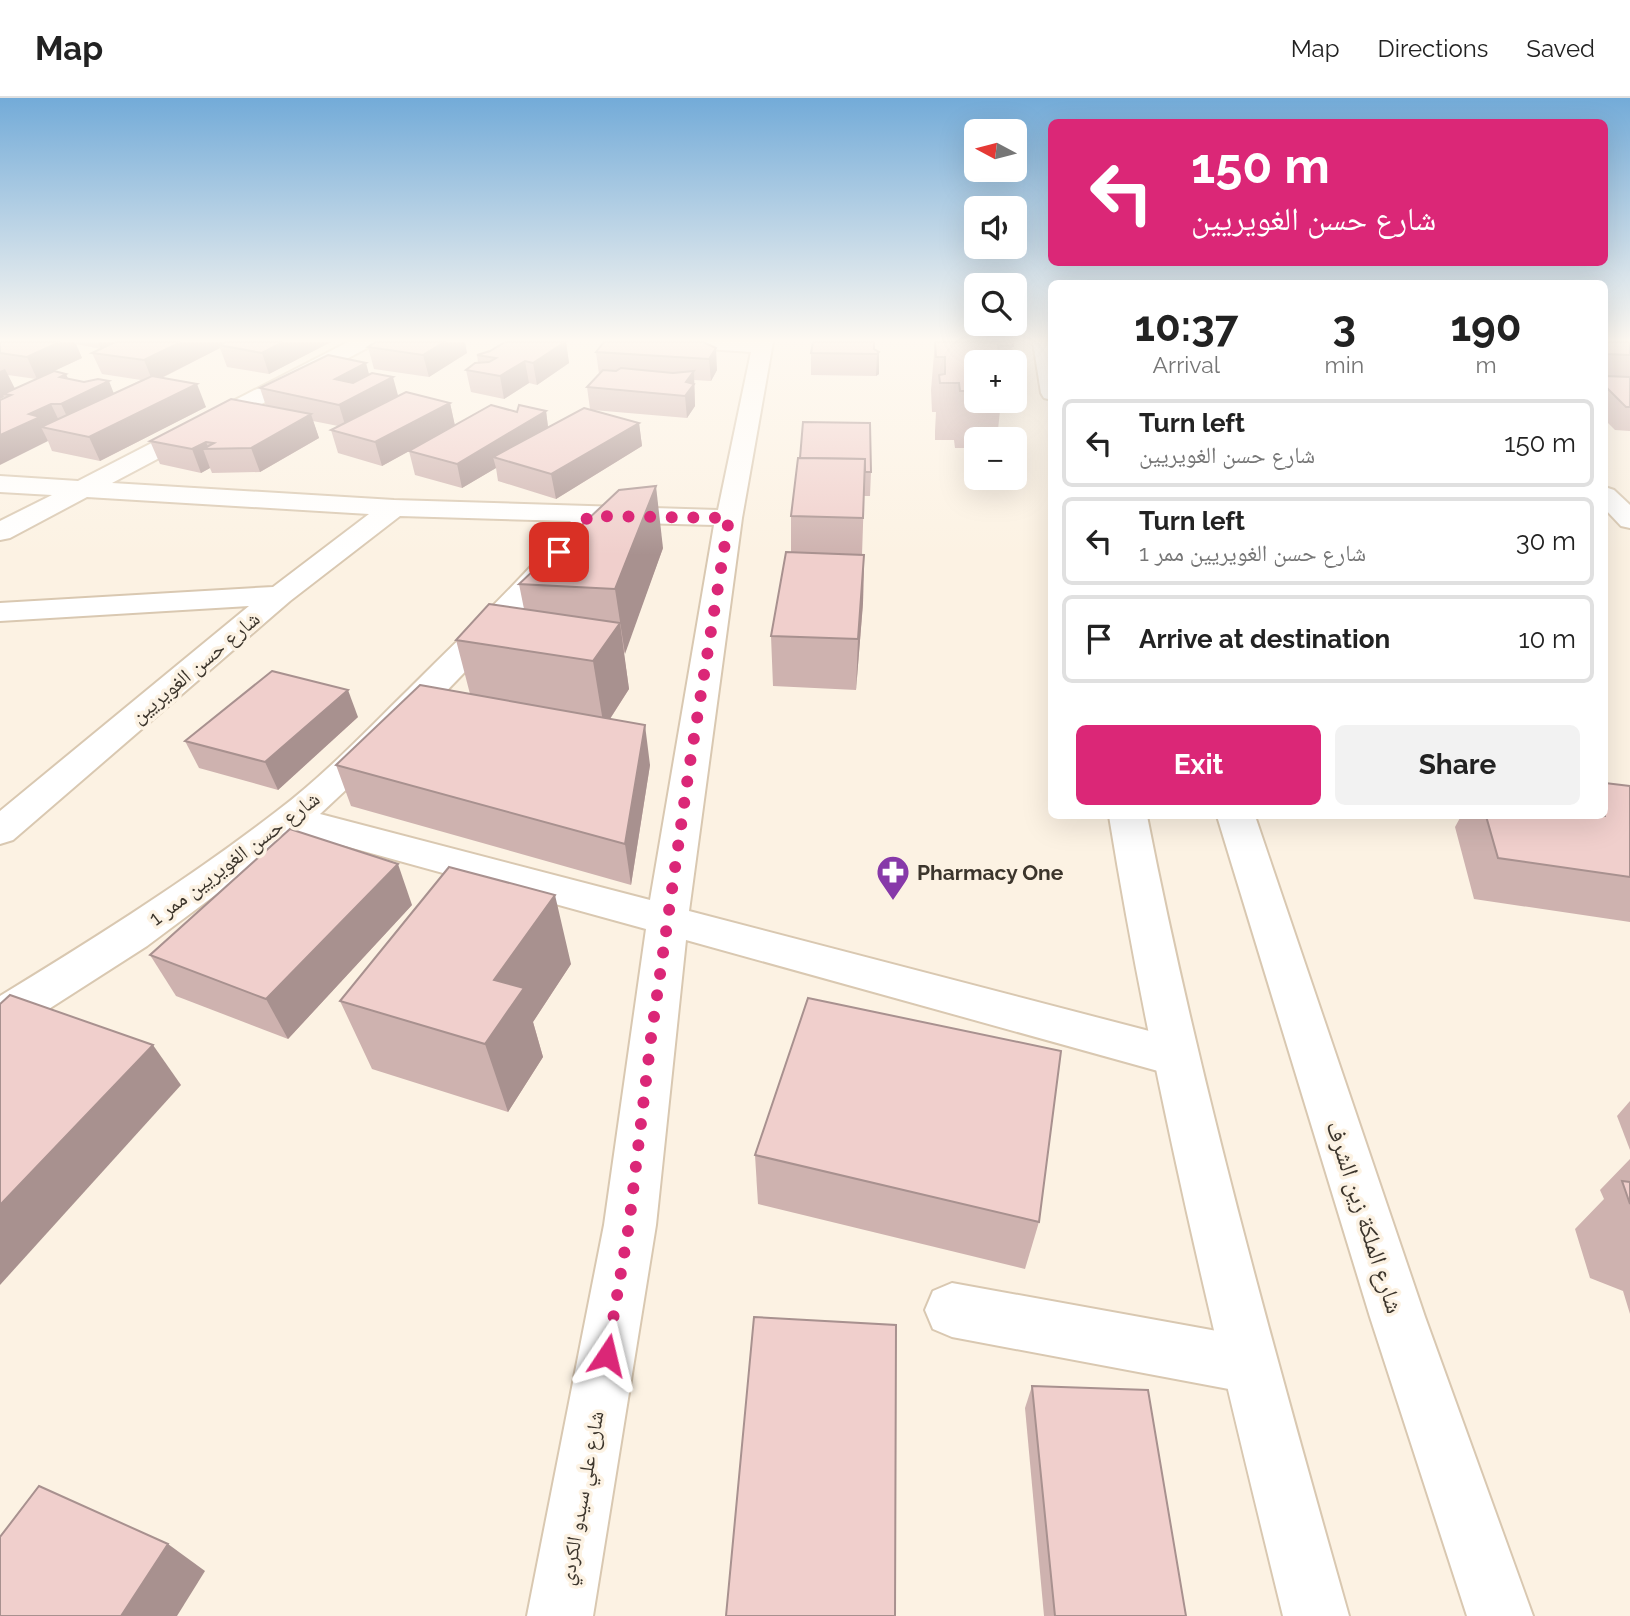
<!DOCTYPE html>
<meta charset="utf-8">
<style>
body{margin:0;font-family:Raleway,"Noto Naskh Arabic",sans-serif;background:#f2f2f2;color:#222;height:100vh;display:flex;flex-direction:column;font-size:26px;white-space:nowrap}
*{box-sizing:border-box;margin:0}
p{font-size:23px;color:#767676}
.icon{flex:none;width:38px;height:38px;fill:none;stroke:currentColor;stroke-width:2;stroke-linecap:round;stroke-linejoin:round}
.map{position:relative;flex:1;overflow:hidden}
.panel{position:absolute;left:1048px;top:182px;width:560px;height:539px;display:flex;flex-direction:column;background:#fff;border-radius:10px;box-shadow:0 7px 28px #0002}
.panel>*{flex:none}
.banner{position:absolute;left:1048px;top:21px;width:560px;height:147px;border-radius:10px;box-shadow:0 7px 28px #0002;background:#db2777;color:#fff;overflow:hidden}
.needle{width:46px;rotate:277deg}
.buttons{position:absolute;left:964px;top:21px;display:grid;gap:14px}
.buttons a{display:grid;place-items:center;width:63px;height:63px;border-radius:10px;background:#fff;box-shadow:0 7px 28px #0002;font-size:35px}
.pin{position:absolute;display:grid;place-items:center;width:60px;height:60px;color:#fff;margin:-30px;border-radius:14px;box-shadow:0 4px 10px #0006}
.me{position:absolute;width:77px;margin:-38px;rotate:10deg;stroke-linejoin:round;filter:drop-shadow(0 0 5px #0008)}
.turn{display:flex;align-items:center;gap:24px;height:147px;padding:0 28px;font-size:32px}
.turn .icon{width:91px;height:91px;stroke-width:2.5}
.turn b{display:block;font-size:49px;line-height:60px}
.eta{display:flex;justify-content:space-evenly;align-items:center;height:119px;text-align:center}
.eta b{font-size:42px;font-weight:700;line-height:49px}
.action{display:flex;gap:14px;margin-top:auto;padding:14px 28px}
.action a{flex:1;height:80px;border-radius:10px;background:#db2777;color:#fff;font-size:28px;font-weight:700;line-height:80px;text-align:center}
.action a+a{background:#f2f2f2;color:#222}
ul{padding:0;list-style:none}
li{display:flex;align-items:center;gap:21px;height:88px;margin:0 14px 10px;padding:0 14px;border:4px solid #e0e0e0;border-radius:10px}
li div{flex:1}
li b{display:block;font-size:26px}
li em{font-style:normal}
header{display:flex;align-items:center;gap:42px;box-sizing:border-box;height:98px;padding:0 35px;background:#fff;border-bottom:2px solid #e0e0e0}
header strong{font-size:33px}
nav{display:flex;gap:38px;margin-inline-start:auto;font-size:24px}
.map>svg:first-child{display:block}
.lines{fill:none;stroke-linecap:round;stroke-linejoin:round}
.minor-casing{stroke:#d9c8b1;stroke-width:4}
.major-casing{stroke:#d9c8b1;stroke-width:4}
.minor{fill:#fff;fill-rule:evenodd}
.major{fill:#fff;fill-rule:evenodd}
.wall{fill:#ceb2af;fill-rule:evenodd}
.shaded-wall{fill:#a8918f}
.building{fill:#f0cfcc;stroke:#a8918f;stroke-width:2}
.route{stroke:#db2777;stroke-width:12;stroke-dasharray:0 21.6}
.labels{text-anchor:middle;dominant-baseline:central;stroke-width:7;stroke-linejoin:round;paint-order:stroke}
.street-label{font-size:21px;fill:#3c352c;stroke:#fcf2e3}
.poi-label{font-size:21px;font-weight:bold;fill:#3c352c;stroke:#fcf2e3;text-anchor:start}
.near-street-label{font-size:24px;fill:#3c352c;stroke:#fcf2e3}
</style>
<header>
<strong>Map</strong>
<nav><a>Map</a><a>Directions</a><a>Saved</a></nav>
</header>
<div class="map">
<svg width="1630" height="1518" viewBox="0 0 1630 1518">
<rect width="100%" height="100%" fill="#fcf2e3"/>
<g class="lines">
<defs>
<g id="minor">
<path d="M348,244H374L371,248L112,385L394,402L718,412L751,254L693,250L683,244H773L742,420L689,813L1176,940L1192,946L1199,959L1192,972L1176,978L686,842L656,1127L593,1518H527L604,1127L646,831L298,735L147,848L16,932L0,938V898C95,840 189,781 277,713C325,677 367,632 409,591C464,536 521,483 571,423L400,418L290,503L13,742L0,746V713L249,508L0,523V505L273,489L369,416L87,399L10,440L0,442V423L52,397L0,394V378L78,383ZM598,424L714,427L650,802L320,716C418,625 514,528 598,424Z"/>
<polygon points="1605,389 1614,392 1630,407 1630,430 1621,428 1605,411"/>
<polygon points="952,1185 1250,1239 1270,1247 1278,1267 1270,1287 1250,1295 952,1239 933,1231 925,1212 933,1193"/>
</g>
<g id="major">
<polygon points="1033,244 1052,244 1052,302 1044,300 1041,295"/>
<path d="M1109,718H1147C1200,988 1274,1253 1349,1518H1283C1218,1253 1153,988 1109,718Z"/>
<polygon points="1217,718 1255,718 1425,1219 1533,1518 1467,1518 1370,1219"/>
</g>
</defs>
<use href="#minor" class="minor-casing"/>
<use href="#major" class="major-casing"/>
<use href="#minor" class="minor"/>
<use href="#major" class="major"/>
</g>
<g class="wall">
<path d="M0,244H331L269,276L227,269L220,250L162,280L206,309L100,363L52,353L48,343L4,299L0,301ZM76,246L101,251L92,255L102,276L141,282L114,295L69,281L54,273L82,260ZM8,277L36,281L15,291Z"/>
<polygon points="505,244 566,244 569,265 537,287 529,285 504,301 471,294 466,272 478,265 477,257 490,253"/>
<polygon points="703,244 717,272 711,283 694,282 695,308 687,320 593,312 639,325 642,348 556,401 498,383 496,370 462,390 415,377 409,353 436,338 382,368 338,355 331,332 338,328 313,323 319,340 260,374 212,375 210,370 201,375 160,366 150,343 266,308 260,290 369,276 398,298 450,305 455,328 517,314 546,313 548,329 590,311 587,289 599,276 596,254"/>
<polygon points="813,244 875,244 875,251 879,254 879,276 876,278 811,277 811,255"/>
<polygon points="935,244 1013,244 1011,264 976,264 976,303 1001,303 997,341 976,341 976,350 955,350 954,342 935,342 935,333 936,314 932,314 931,292"/>
<polygon points="1605,244 1630,244 1630,333 1615,332 1605,322"/>
<polygon points="368,249 467,255 429,279 374,271"/>
<polygon points="798,360 871,374 870,398 864,398 862,457 864,457 863,505 856,592 773,588 771,538 791,454 791,418"/>
<polygon points="663,450 624,556 629,591 610,621 650,667 631,787 351,708 336,667 470,596 456,542 524,511 519,486"/>
<polygon points="358,619 278,692 199,670 185,643"/>
<polygon points="1630,688 1630,824 1474,801 1455,729 1461,718 1605,718"/>
<polygon points="412,807 288,941 176,898 150,857"/>
<polygon points="571,866 533,924 543,959 508,1014 372,971 340,903"/>
<polygon points="1630,1003 1630,1052 1617,1018"/>
<polygon points="755,1057 1039,1124 1025,1171 758,1106"/>
<polygon points="1630,1061 1630,1216 1623,1193 1590,1180 1575,1131 1604,1101 1600,1092"/>
<polygon points="1032,1288 1186,1518 1044,1518 1025,1310"/>
</g>
<g class="shaded-wall">
<polygon points="60,244 75,244 82,260 37,281 27,259"/>
<polygon points="98,244 116,244 101,251"/>
<polygon points="181,244 231,244 219,247 220,250 153,284 144,262"/>
<polygon points="283,244 331,244 269,276 262,255"/>
<polygon points="444,244 465,244 467,255 429,279 423,257"/>
<polygon points="565,244 566,244 569,265 537,287 533,265"/>
<polygon points="716,250 717,272 711,283 709,261"/>
<polygon points="879,254 879,276 876,278 877,256"/>
<polygon points="525,263 529,285 504,301 500,278"/>
<polygon points="366,265 372,287 342,303 335,281"/>
<polygon points="5,271 16,293 3,296 4,299 0,301 0,273"/>
<polygon points="694,273 695,308 687,320 685,298 686,284"/>
<polygon points="66,276 76,298 109,283 118,306 72,329 61,306 60,279"/>
<polygon points="393,279 399,301 346,330 339,307"/>
<polygon points="197,286 206,309 100,363 89,339"/>
<polygon points="450,305 455,328 382,368 375,344"/>
<polygon points="51,306 62,329 41,329 48,343 0,367 0,337 29,316"/>
<polygon points="546,313 549,337 493,359 496,370 462,390 457,366"/>
<polygon points="311,316 319,340 260,374 251,350"/>
<polygon points="639,325 642,348 556,401 551,376"/>
<polygon points="206,344 209,351 203,351 210,370 201,375 192,351"/>
<polygon points="656,388 663,450 625,556 615,491"/>
<polygon points="864,457 863,505 856,592 858,541"/>
<polygon points="620,525 629,591 604,630 593,563"/>
<polygon points="348,592 358,619 278,692 265,664"/>
<polygon points="645,627 650,667 631,787 625,746"/>
<polygon points="398,766 412,807 288,941 266,901"/>
<polygon points="555,797 571,866 533,924 543,959 508,1014 485,946 494,882"/>
<polygon points="153,947 181,987 0,1187 0,1107"/>
<polygon points="168,1446 205,1473 177,1518 121,1518"/>
</g>
<g class="building">
<polygon points="0,244 60,244 27,259 0,255"/>
<polygon points="115,244 181,244 144,262 92,255"/>
<polygon points="226,244 283,244 262,255 219,247"/>
<polygon points="376,244 444,244 423,257 368,249"/>
<polygon points="505,244 565,244 533,265 525,263 500,278 466,272 475,265 489,264 496,260 477,257 490,253"/>
<polygon points="604,244 703,244 716,250 709,261 596,254"/>
<polygon points="813,244 874,244 874,251 879,254 877,256 811,255"/>
<polygon points="935,244 1013,244 1013,248 998,247 1000,264 976,264 976,293 960,293 959,285 940,285 939,277 945,276 945,259 936,259"/>
<polygon points="1605,244 1630,244 1630,257 1605,256"/>
<polygon points="328,257 366,265 335,281 353,285 372,275 393,279 339,307 260,290"/>
<polygon points="621,270 673,275 694,273 686,284 694,286 685,298 587,289 603,272 616,273"/>
<polygon points="54,273 66,276 60,279 84,284 98,281 109,283 61,306 51,306 29,316 40,319 0,337 0,302 11,297 3,296"/>
<polygon points="152,278 197,286 89,339 41,329"/>
<polygon points="1605,278 1630,279 1630,309 1626,309 1605,288"/>
<polygon points="406,294 450,305 375,344 331,332"/>
<polygon points="231,301 311,316 251,350 203,351 214,345 206,344 192,351 150,343"/>
<polygon points="491,307 517,314 519,307 546,313 457,366 409,353"/>
<polygon points="584,310 639,325 551,376 493,359"/>
<polygon points="803,324 870,325 871,374 865,374 865,361 800,360"/>
<polygon points="798,360 865,361 863,420 791,418"/>
<polygon points="656,388 615,491 519,486 619,392"/>
<polygon points="786,454 864,457 858,541 771,538"/>
<polygon points="489,506 620,525 593,563 456,542"/>
<polygon points="272,573 348,592 265,664 185,643"/>
<polygon points="420,587 645,627 625,746 336,667"/>
<polygon points="1605,685 1630,688 1630,779 1498,760 1486,718 1605,718"/>
<polygon points="290,731 398,766 266,901 150,857"/>
<polygon points="449,769 555,797 494,882 524,890 485,946 340,903"/>
<polygon points="10,897 153,947 0,1107 0,906"/>
<polygon points="808,900 1061,953 1039,1124 755,1057"/>
<polygon points="1622,1083 1630,1084 1630,1106"/>
<polygon points="754,1219 896,1227 895,1518 726,1518"/>
<polygon points="1032,1288 1148,1292 1186,1518 1055,1518"/>
<polygon points="39,1388 168,1446 121,1518 0,1518 0,1439"/>
</g>
<linearGradient id="sky" x2="0" y2="1"><stop stop-color="#73abd8"/><stop offset="0.53" stop-color="#fef9f2"/><stop offset="1" stop-color="#fef9f2" stop-opacity="0"/></linearGradient>
<rect width="1630" height="457" fill="url(#sky)"/>
<g class="lines">
<polyline class="route" points="559,454 589,418 729,420 689,671 651,940 629,1127 607,1257"/>
</g>
<defs>
<symbol id="pharmacy-pin" viewBox="-11 -11 22 30"><path d="M0 17L-7.5 6A9.5 9.5 0 1 1 7.5 6Z" fill="#8739a9" stroke="#fcf2e3"/><path d="M-2-6h4v4h4v4h-4v4h-4v-4h-4v-4h4Z" fill="#fff"/></symbol>
</defs>
<g fill-rule="evenodd">
<use href="#pharmacy-pin" x="874" y="755" width="38" height="52"/>
</g>
<g class="labels">
<g class="street-label">
<text transform="translate(195 569) rotate(-40)">شارع حسن الغويريين</text>
<text transform="translate(234 760) rotate(-37)">شارع حسن الغويريين ممر 1</text>
<text transform="translate(581 1400) rotate(-80)">شارع علي سيدو الكردي</text>
</g>
<g class="poi-label">
<text x="917" y="774">Pharmacy One</text>
</g>
<g class="near-street-label">
<text transform="translate(1365 1119) rotate(72)">شارع الملكة زين الشرف</text>
</g>
</g>
</svg>
<div class="buttons">
<a><svg class="needle" viewBox="-14 -14 28 28"><path d="M0-13l5 13h-10z" fill="#e53935"/><path d="M0 13l5-13h-10z" fill="#767676"/></svg></a>
<a><svg class="icon" aria-label="sound" viewBox="0 0 24 24"><path d="M4 9h4l5-4v14l-5-4H4zM17 9q2 3 0 6"/></svg></a>
<a><svg class="icon" aria-label="search" viewBox="0 0 24 24"><circle cx="10" cy="10" r="6"/><path d="M15 15l6 6"/></svg></a>
<a>+</a>
<a>−</a>
</div>
<div class="pin" style="left:559px;top:454px;background:#d93025"><svg class="icon" aria-label="arrive" viewBox="0 0 24 24"><path d="M6 21V4h12l-3 4 3 4H6"/></svg></div>
<svg class="me" style="left:607px;top:1257px" viewBox="-20 -20 40 40"><path d="M0-17L14 15 0 8-14 15z" fill="#db2777" stroke="#fff" stroke-width="4"/></svg>
<div class="banner">
<div class="turn"><svg class="icon" aria-label="left" viewBox="0 0 24 24"><path d="M17 20v-9H6M10 6l-5 5 5 5"/></svg><div><b>150 m</b>شارع حسن الغويريين</div></div>
</div>
<section class="panel">
<div class="eta">
<div><b>10:37</b><p>Arrival</p></div>
<div><b>3</b><p>min</p></div>
<div><b>190</b><p>m</p></div>
</div>
<ul>
<li><svg class="icon" aria-label="left" viewBox="0 0 24 24"><path d="M17 20v-9H6M10 6l-5 5 5 5"/></svg><div><b>Turn left</b><p>شارع حسن الغويريين</p></div><em>150 m</em></li>
<li><svg class="icon" aria-label="left" viewBox="0 0 24 24"><path d="M17 20v-9H6M10 6l-5 5 5 5"/></svg><div><b>Turn left</b><p>شارع حسن الغويريين ممر 1</p></div><em>30 m</em></li>
<li><svg class="icon" aria-label="arrive" viewBox="0 0 24 24"><path d="M6 21V4h12l-3 4 3 4H6"/></svg><div><b>Arrive at destination</b></div><em>10 m</em></li>
</ul>
<div class="action"><a>Exit</a><a>Share</a></div>
</section>
</div>
